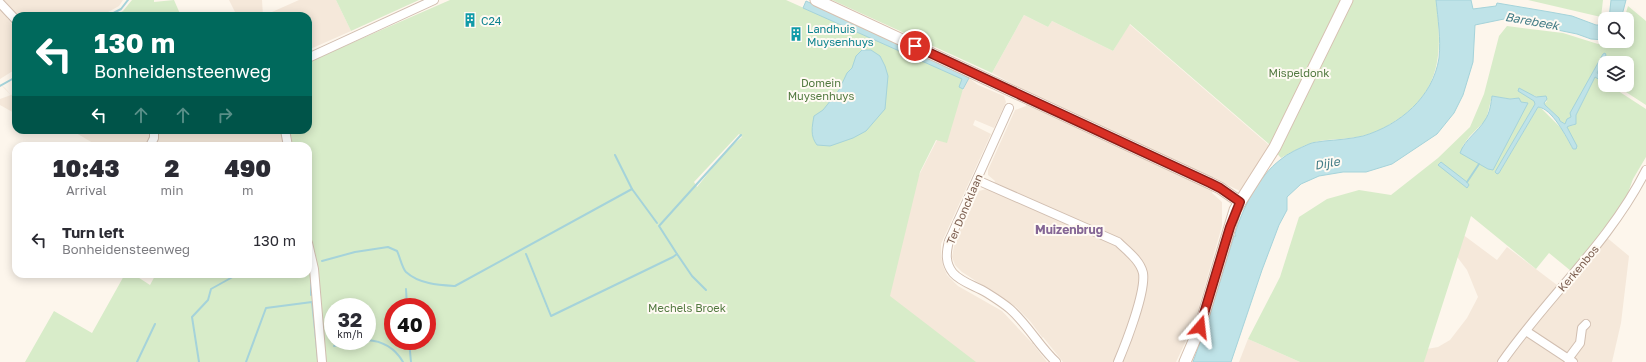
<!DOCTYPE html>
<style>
body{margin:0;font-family:"Golos Text",sans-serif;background:#f2f2f3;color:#2b2b33;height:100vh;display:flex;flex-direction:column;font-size:15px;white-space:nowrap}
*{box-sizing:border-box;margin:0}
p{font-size:13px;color:#7c7c81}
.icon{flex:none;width:22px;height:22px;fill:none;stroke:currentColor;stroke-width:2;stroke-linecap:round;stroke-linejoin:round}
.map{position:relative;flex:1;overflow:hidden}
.details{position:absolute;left:12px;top:142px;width:300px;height:136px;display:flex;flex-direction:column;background:#fff;border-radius:12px;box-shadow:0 2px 10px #0003}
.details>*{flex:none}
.hud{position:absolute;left:12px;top:12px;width:300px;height:122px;border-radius:12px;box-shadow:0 2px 10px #0003;background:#00695c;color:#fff;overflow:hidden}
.tools{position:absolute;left:1598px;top:12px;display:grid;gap:8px}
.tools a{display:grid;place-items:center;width:36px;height:36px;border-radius:8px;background:#fff;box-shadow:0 2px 10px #0003;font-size:20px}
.speed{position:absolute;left:324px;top:298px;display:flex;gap:8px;font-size:20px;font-weight:700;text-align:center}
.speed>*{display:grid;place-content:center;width:52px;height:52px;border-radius:50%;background:#fff;box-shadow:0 2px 10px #0003;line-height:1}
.speed small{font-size:10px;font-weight:400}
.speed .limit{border:6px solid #d22;background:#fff;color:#111}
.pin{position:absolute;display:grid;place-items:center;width:34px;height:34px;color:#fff;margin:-17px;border:2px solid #fff;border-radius:50%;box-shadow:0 1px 4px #0007}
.me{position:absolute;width:44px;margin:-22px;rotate:17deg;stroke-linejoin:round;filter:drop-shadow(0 0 3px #0008)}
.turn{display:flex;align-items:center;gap:14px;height:84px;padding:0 16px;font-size:18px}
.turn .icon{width:52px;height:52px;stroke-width:2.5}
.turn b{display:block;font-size:28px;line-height:34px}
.lanes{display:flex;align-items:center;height:38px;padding:0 16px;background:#0003;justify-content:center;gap:20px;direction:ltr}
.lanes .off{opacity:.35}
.eta{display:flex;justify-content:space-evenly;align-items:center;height:68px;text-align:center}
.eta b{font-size:24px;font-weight:800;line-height:28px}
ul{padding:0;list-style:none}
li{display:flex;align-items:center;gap:12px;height:60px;padding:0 16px}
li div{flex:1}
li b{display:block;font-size:15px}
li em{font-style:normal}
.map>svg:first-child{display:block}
.residential{fill:#f5e8da}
.green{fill:#d8ecc9;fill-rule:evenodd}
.water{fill:#bfe3e8;stroke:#a5d3da}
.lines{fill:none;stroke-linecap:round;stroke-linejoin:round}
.stream{stroke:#a5d3da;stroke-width:2}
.street-casing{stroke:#d1beb0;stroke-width:10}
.secondary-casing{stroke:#d6c0b0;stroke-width:13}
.street{stroke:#fff;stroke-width:8}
.secondary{stroke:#fff;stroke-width:11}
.route-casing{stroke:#8d1f18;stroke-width:10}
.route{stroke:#d93025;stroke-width:7}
.labels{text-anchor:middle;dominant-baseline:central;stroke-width:4;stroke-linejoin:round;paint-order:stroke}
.culture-label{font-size:11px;fill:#0d838f;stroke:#fffaf3;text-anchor:start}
.park-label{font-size:11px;fill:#537a41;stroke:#fffaf3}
.street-label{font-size:11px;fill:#7a5c4d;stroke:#fffaf3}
.water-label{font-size:12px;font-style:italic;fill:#437c86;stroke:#fffaf3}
.neighbourhood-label{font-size:12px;font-weight:bold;fill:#846695;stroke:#fffaf3}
</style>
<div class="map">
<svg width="1646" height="362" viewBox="0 0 1646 362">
<rect width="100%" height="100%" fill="#fdf6ec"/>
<g class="residential">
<polygon points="0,0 123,0 119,6 101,16 20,16 15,12 7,18 16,29 16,69 0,79"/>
<polygon points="229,0 262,0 263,16 299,0 336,0 351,31 308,50 308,16 237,16"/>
<polygon points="1024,15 1048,27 1052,21 1113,51 1129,24 1270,146 1240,191 1217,180 1212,193 1222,202 1222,226 1194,324 1176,362 1063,362 1043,337 1033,344 1047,362 970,362 891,305 882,289 904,204 969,78 978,85 1004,96 1006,102 994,128 975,120 973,125 991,134 941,244 941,256 943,266 947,275 958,286 1002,311 1032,343 1042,337 1030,321 1016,307 962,272 955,265 952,257 955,241 979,191 986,189 991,191 995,181 988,175 988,170 1015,110 1026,106 1029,93 992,73"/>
<polygon points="0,84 5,88 11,95 16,93 16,114 0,105 0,99 11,95"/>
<polygon points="71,130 281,130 284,146 153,146 158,137 147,146 98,146"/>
<polygon points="1458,231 1497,260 1507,247 1557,285 1571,271 1600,232 1629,256 1621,323 1612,362 1424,362 1427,349 1438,347 1450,340 1467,318 1478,297 1467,270 1449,246"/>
<polygon points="1248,339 1300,362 1239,362"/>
</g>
<g class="green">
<polygon points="132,0 154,0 154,2 174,0 181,16 114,16 123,11"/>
<polygon points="336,0 419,0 351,31"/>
<path d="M450,0H786L963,79L960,87L963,89L947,143L936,140L920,172L890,296L976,362H25L54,311L92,333L125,274H133L150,285L156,274H308V255L314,254L308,221V146H293L290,130H308V62ZM739,134L742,137L726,151L697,187L694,182ZM333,307H367V341H333ZM393,307H427V341H393Z"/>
<path d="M832,0H1436C1441,45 1444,83 1405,114C1392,124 1378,132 1362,136C1346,140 1327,138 1311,143C1300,147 1290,153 1281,158L1269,144L1130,24L1113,51L1052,21L1048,27L1024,15L992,73Z"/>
<polygon points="1528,0 1603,0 1601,17"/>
<path d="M1628,6L1646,21V105L1615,85H1627V63H1605V78L1597,73L1606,55L1603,54L1571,113V117L1565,124L1560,121L1559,118L1545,105L1544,104L1547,101L1533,95L1535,104L1496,172L1499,173L1538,107L1541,108L1561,128L1573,149L1576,146L1567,128L1568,126L1574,125L1576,115L1595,76L1605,83V85H1609L1646,109V157L1633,179L1625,201L1571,271L1549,253L1536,269L1471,216L1424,362H1300L1248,339L1280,277L1299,217L1327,199L1359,190L1391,195L1438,158L1470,127L1484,94L1499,36L1507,26L1563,33L1598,44L1612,41H1627V19H1624ZM1492,96L1510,99L1515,98L1521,102L1462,147L1469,137L1486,120Z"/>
</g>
<g class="water">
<path d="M1436,0H1471L1473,9L1496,6L1497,3L1550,12L1572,16L1596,25H1605V40L1591,39L1577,34L1504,19L1475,25L1473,62L1463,95L1454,113L1437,134L1392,164L1366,172H1343L1319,176L1301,184L1287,197V210L1279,225L1262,270L1231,362H1193L1209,318L1234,236H1236L1235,234C1242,209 1259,176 1280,160C1288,153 1300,148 1309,144C1313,142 1319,142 1324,141C1336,140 1350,139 1363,136C1400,125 1433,97 1439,58C1441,39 1438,19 1436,0Z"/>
<polygon points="1611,0 1626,0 1621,19 1609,19"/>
<polygon points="806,1 951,68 969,78 963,89 959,87 962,79 803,8"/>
<path d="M862,50H871L880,56L885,66L888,76L885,109L866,131L853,138L830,146L817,145C810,136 812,127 814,116L823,110L839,90L847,73L852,68L856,56Z"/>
<path d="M1605,53L1606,55L1597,73L1605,78V83L1595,77L1576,115V124L1569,126L1567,127L1577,146L1576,149H1573C1567,138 1552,108 1538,107L1499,173L1497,174L1495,172L1535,104L1534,101L1518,91L1519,88L1536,97L1546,96L1547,99L1544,103L1545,105L1559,118L1560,121L1565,124L1567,119L1571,117L1570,113L1603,54Z"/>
<path d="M1492,96L1510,99L1519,98L1521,102L1528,103L1493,170L1488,169L1460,153C1465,139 1478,132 1485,120C1490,113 1491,103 1492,96Z"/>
<polygon points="1441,162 1467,182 1469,185 1467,188 1438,165"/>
</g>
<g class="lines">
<g class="stream">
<polyline points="108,16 121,9 128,0"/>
<polyline points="0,86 16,77"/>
<polyline points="1467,182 1479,164"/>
<polyline points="632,189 657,223"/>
<polyline points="526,254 551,316 673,257 677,254 659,226 741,135"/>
<polyline points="677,254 692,276 706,290"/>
<path d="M322,261L355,252L388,247L397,251C400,257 402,268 406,272C419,284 439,285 455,286L632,189L615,155"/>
<polyline points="308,262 311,272"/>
<polyline points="311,276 311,295"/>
<polyline points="406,289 407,307"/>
<path d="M367,340C383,341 395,348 403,362"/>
<polyline points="409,341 411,362"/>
<polyline points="334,346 354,341"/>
<polyline points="137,362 155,324"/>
<polyline points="199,362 192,317 208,300 211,289 238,274"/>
<polyline points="246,362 266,308 312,302 318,359"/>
</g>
<defs>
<g id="street">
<polyline points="0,3 16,20"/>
<polyline points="308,58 434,0"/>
<path d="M1009,108L949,241C946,253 945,263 953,273C962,283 976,286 987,293C995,298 1003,303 1010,309C1028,325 1039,346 1056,362"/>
<polyline points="285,130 288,146"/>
<polyline points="150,146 154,138 154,130"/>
<path d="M977,180L1118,242C1127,251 1140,260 1143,273C1146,292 1126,343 1118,362"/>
<polyline points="308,243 314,269 322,362"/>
<polyline points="1526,331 1573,362"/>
<polyline points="1568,359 1580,343 1582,328 1586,324"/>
<path d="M1502,362C1548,296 1610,242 1646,170"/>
</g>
<g id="secondary">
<polyline points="816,0 1210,183 1220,188 1240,202"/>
<polyline points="1185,362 1200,327 1235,210 1275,147 1347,0"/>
</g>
</defs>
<use href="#street" class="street-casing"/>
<use href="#secondary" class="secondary-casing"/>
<use href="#street" class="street"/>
<use href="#secondary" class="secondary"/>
</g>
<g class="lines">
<defs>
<polyline id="route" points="915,46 1210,183 1220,188 1240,202 1230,227 1200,327"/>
</defs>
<use href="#route" class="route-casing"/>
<use href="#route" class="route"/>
</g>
<defs>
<symbol id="building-bare" viewBox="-9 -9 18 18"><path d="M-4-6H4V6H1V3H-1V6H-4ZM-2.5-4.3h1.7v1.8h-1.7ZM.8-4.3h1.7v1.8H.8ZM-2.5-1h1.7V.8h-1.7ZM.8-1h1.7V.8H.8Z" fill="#0f9aa8" stroke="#fffaf3" stroke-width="2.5" paint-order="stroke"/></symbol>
</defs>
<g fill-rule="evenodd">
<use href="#building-bare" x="460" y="10" width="20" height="20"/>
<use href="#building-bare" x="786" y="24" width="20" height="20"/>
</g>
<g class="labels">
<g class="culture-label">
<text x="481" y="20">C24</text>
<text x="807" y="28">Landhuis<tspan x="807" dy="13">Muysenhuys</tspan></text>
</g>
<g class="park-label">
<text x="1299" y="72">Mispeldonk</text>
<text x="821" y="82">Domein<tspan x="821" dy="13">Muysenhuys</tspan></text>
<text x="687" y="307">Mechels Broek</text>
</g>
<g class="street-label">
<text transform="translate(964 209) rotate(-67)">Ter Doncklaan</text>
<text transform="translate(1578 268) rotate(-50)">Kerkenbos</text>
</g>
<g class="water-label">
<text transform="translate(1532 21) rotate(10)">Barebeek</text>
<text transform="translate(1327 163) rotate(-10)">Dijle</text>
</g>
<g class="neighbourhood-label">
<text x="1069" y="229">Muizenbrug</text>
</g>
</g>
</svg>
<div class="tools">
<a><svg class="icon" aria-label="search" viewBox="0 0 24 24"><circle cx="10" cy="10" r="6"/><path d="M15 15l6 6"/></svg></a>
<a><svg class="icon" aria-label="layers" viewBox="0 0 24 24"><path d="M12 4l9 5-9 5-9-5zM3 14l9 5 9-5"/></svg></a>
</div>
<div class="speed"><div>32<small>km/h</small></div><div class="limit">40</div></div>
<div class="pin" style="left:915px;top:46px;background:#d93025"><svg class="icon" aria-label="arrive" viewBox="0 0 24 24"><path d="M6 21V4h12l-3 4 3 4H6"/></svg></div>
<svg class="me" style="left:1200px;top:327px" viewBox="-20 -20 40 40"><path d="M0-17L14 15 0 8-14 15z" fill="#d93025" stroke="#fff" stroke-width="4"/></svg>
<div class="hud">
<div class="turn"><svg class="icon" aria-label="left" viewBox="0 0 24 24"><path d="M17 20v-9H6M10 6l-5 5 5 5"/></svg><div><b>130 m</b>Bonheidensteenweg</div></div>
<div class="lanes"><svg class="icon" aria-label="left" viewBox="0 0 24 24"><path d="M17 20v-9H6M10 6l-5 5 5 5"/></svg><svg class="icon off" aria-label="ahead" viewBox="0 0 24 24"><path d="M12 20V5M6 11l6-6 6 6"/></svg><svg class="icon off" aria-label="ahead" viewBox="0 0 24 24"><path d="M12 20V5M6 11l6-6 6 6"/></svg><svg class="icon off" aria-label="right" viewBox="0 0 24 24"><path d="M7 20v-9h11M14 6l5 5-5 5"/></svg></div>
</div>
<section class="details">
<div class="eta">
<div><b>10:43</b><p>Arrival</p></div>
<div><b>2</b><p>min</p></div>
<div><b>490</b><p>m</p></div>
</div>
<ul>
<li><svg class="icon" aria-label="left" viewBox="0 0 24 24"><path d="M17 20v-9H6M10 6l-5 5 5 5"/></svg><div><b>Turn left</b><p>Bonheidensteenweg</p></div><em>130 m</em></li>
</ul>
</section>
</div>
